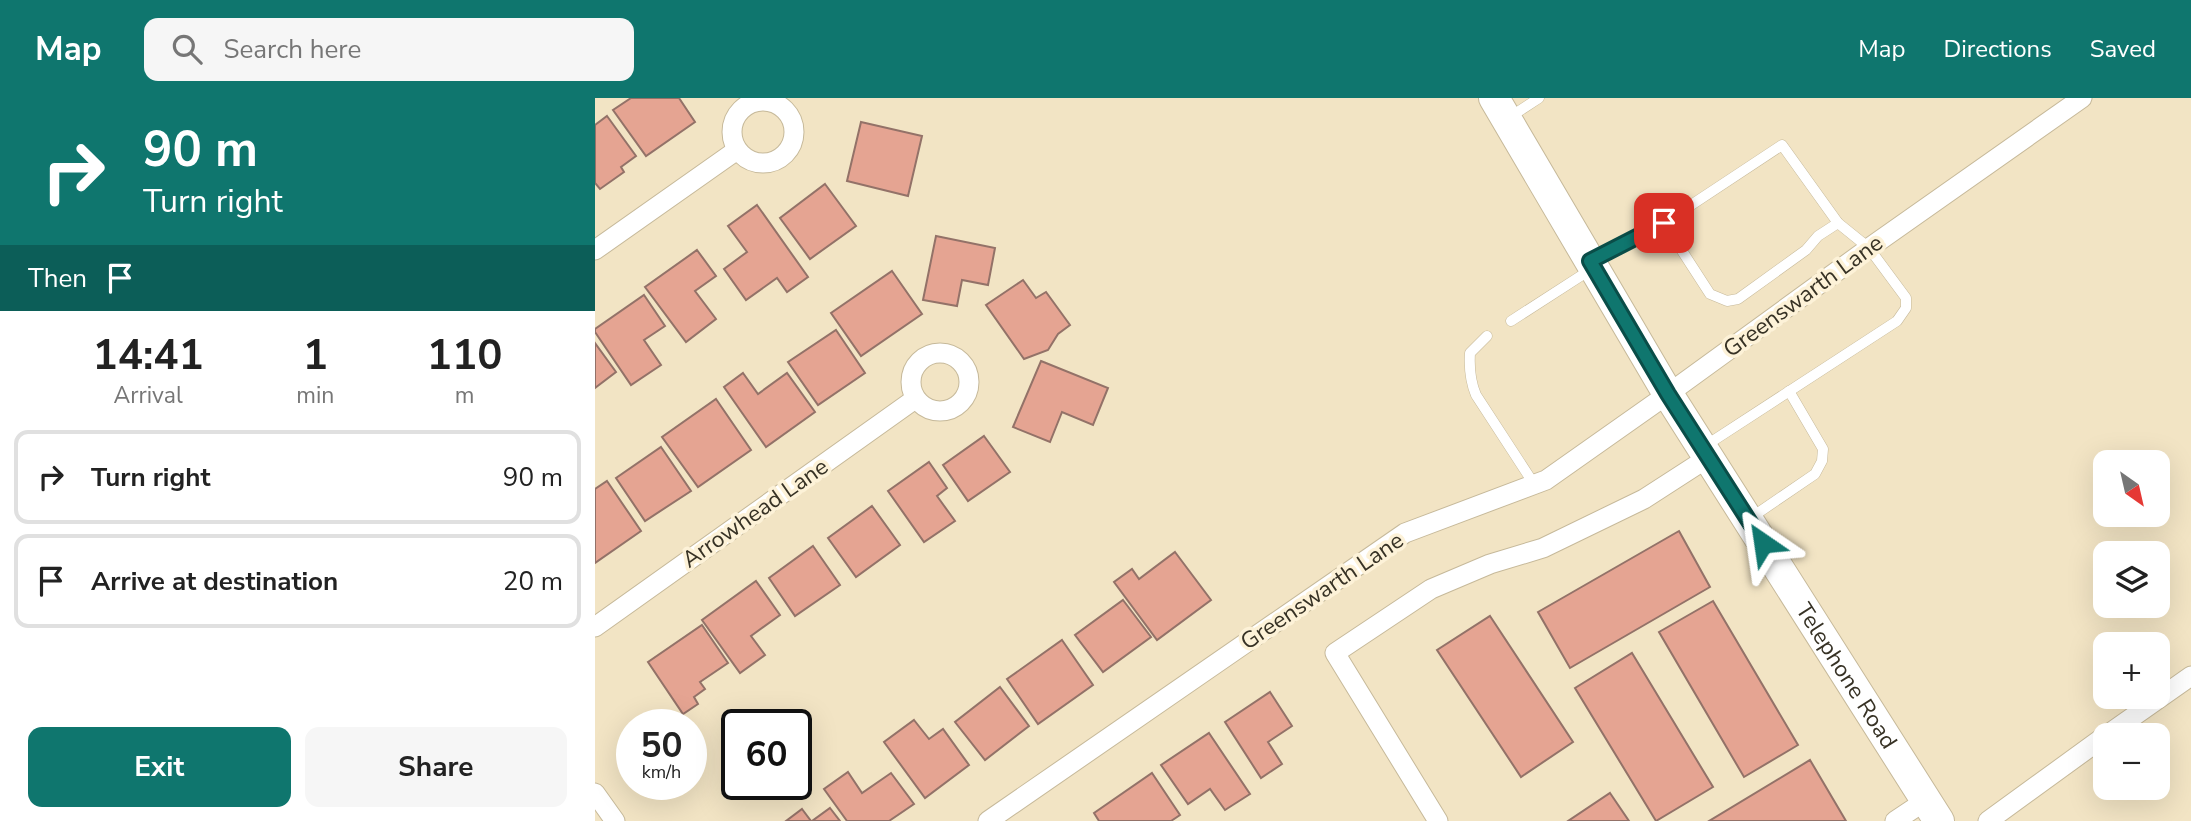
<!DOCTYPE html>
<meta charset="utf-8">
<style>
body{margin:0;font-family:"Nunito Sans",sans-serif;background:#f6f6f6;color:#222;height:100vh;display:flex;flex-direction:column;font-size:26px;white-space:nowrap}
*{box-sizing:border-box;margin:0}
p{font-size:23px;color:#767676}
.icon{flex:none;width:38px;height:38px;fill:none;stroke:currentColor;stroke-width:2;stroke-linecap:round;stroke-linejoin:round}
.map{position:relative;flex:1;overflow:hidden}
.drawer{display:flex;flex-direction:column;background:#fff;width:595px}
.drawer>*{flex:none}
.top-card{background:#0f766e;color:#fff;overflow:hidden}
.needle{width:46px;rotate:146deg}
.tools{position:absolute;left:1498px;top:352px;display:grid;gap:14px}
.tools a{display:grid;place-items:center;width:77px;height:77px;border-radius:14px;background:#fff;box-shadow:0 7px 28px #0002;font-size:35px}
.speed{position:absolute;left:21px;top:611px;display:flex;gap:14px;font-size:35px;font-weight:700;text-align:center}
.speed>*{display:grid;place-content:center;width:91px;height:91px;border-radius:50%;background:#fff;box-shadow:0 7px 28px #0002;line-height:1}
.speed small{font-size:18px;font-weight:400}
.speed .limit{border:4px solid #111;border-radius:10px;background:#fff;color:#111}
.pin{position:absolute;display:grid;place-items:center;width:60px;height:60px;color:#fff;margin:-30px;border-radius:14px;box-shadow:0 4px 10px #0006}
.me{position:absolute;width:77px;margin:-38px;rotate:328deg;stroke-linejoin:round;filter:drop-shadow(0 0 5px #0008)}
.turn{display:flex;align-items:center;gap:24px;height:147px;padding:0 28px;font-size:32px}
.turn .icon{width:91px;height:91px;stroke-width:2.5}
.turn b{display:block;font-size:49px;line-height:60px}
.then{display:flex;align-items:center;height:66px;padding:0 28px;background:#0003;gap:14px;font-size:26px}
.eta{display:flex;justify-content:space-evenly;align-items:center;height:119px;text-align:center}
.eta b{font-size:42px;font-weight:700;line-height:49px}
.action{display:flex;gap:14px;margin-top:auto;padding:14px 28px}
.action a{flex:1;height:80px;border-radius:14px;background:#0f766e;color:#fff;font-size:28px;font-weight:700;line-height:80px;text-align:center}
.action a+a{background:#f6f6f6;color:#222}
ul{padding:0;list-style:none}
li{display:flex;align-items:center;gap:21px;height:94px;margin:0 14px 10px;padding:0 14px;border:4px solid #e0e0e0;border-radius:14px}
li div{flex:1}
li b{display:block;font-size:26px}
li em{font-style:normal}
header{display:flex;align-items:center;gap:42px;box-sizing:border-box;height:98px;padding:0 35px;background:#0f766e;color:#fff}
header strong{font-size:33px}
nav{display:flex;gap:38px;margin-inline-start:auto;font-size:24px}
.search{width:490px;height:63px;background:#f6f6f6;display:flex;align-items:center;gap:18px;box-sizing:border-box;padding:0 24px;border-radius:14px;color:#767676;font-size:26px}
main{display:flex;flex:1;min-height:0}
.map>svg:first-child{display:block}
.building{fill:#e5a492;stroke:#937268;stroke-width:2}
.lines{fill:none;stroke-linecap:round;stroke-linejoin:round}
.service-casing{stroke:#c6b99a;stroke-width:11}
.minor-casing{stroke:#c6b99a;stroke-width:21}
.primary-casing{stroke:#c6b99a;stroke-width:32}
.service{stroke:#fff;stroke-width:10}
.minor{stroke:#fff;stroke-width:19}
.primary{stroke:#fff;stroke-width:30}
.route-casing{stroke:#0a4d48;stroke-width:18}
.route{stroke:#0f766e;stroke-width:12}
.labels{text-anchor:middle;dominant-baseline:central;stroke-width:7;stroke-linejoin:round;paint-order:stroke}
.street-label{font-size:23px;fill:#373225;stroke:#fdf2d8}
</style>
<header>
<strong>Map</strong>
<div class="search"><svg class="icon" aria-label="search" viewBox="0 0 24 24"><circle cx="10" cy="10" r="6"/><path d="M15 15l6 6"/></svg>Search here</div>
<nav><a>Map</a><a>Directions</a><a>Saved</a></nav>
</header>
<main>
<section class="drawer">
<div class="top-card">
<div class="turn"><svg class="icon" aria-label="right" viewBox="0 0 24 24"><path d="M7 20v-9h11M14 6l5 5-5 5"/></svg><div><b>90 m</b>Turn right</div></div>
<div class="then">Then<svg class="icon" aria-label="arrive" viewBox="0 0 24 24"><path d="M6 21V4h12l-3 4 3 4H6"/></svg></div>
</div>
<div class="eta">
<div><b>14:41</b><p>Arrival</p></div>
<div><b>1</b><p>min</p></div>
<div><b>110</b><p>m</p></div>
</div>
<ul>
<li><svg class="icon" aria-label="right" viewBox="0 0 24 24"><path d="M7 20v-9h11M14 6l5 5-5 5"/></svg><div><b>Turn right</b></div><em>90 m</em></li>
<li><svg class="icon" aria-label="arrive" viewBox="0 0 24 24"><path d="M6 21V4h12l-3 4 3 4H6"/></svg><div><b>Arrive at destination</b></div><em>20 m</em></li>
</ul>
<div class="action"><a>Exit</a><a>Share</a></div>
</section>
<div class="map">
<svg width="1596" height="723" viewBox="0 0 1596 723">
<rect width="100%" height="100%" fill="#f2e4c4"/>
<g class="building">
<polygon points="36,0 84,0 100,24 51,58 18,12"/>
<polygon points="12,18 41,58 26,69 29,74 5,91 0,85 0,27"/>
<polygon points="266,24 327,38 313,98 252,83"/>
<polygon points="230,86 261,128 215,161 185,120"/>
<polygon points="162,107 213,179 192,194 182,180 151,202 129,171 152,154 133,128"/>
<polygon points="341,138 400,150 393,187 367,182 362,208 328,202"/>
<polygon points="102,152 121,178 100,193 121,221 91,244 50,189"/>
<polygon points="297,173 327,216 266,258 236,215"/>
<polygon points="428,182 441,200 451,194 475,227 463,236 453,252 429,261 391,207"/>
<polygon points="49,197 70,228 49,242 66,267 36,287 0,234 0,231"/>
<polygon points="241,232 270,275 223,307 193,264"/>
<polygon points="0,245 21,274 0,290"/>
<polygon points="446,263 513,290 498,327 467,314 455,344 418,329"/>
<polygon points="148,275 163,296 192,275 220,314 171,349 129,289"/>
<polygon points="121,301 156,352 103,389 67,339"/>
<polygon points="389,338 415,374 373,403 348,367"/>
<polygon points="66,349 96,393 50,423 21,380"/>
<polygon points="334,364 352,390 342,398 360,423 329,444 293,393"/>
<polygon points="12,383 46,433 0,465 0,391"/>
<polygon points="277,408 305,447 261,479 233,440"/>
<polygon points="1084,433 1115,489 975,570 943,514"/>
<polygon points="218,448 245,487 200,518 174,480"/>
<polygon points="580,454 616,502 562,542 519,484 537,471 544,481"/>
<polygon points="161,483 185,517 156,538 170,557 145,575 107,522"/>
<polygon points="528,502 556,539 508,574 480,537"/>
<polygon points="1118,503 1203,647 1149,679 1064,534"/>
<polygon points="895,518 978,644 926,679 842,552"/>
<polygon points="107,527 133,565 105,584 110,591 99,599 103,606 88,616 53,564"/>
<polygon points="467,542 498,587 443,626 412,581"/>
<polygon points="1037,555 1118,689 1061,723 980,590"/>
<polygon points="405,589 434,628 390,662 360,624"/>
<polygon points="675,594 697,628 673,644 687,666 666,680 630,624"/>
<polygon points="319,622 334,641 348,631 374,667 330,700 289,644"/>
<polygon points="614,635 655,696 630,712 615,691 593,706 566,667"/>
<polygon points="1215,662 1251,723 1114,723"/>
<polygon points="253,674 267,695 296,675 319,706 294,723 252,723 229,691"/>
<polygon points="557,675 585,717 576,723 504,723 499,715"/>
<polygon points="1015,695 1034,723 973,723"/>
<polygon points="235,710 245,723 217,723"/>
<polygon points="207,711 216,723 191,723"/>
</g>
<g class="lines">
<defs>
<g id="service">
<polyline points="915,19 944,0"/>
<polyline points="1069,125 1115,196 1132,203 1143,201 1211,152 1223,138 1243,125"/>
<polyline points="998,162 1069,125 1187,47 1243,125 1274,150 1311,200 1311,210 1302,223 1110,348"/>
<polyline points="916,223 995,172"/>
<path d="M892,238L875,255C874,271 875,283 881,297L939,386"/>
<polyline points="1157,419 1220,376 1227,363 1228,351 1194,293"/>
</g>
<g id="minor">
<circle cx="168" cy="34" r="31"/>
<polyline points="0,152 142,52"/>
<circle cx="345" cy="284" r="29"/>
<polyline points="0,529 320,301"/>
<polyline points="1512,637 1596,578"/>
<polyline points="0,695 20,723"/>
<polyline points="393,723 810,435 951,382 1073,296 1274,150 1487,0"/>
<polyline points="843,723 740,555 836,491 895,466 948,450 1049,401 1114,359"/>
<polyline points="1300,723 1330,703"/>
<polyline points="1393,723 1510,638"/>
</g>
<g id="primary">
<path id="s1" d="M899,0L1073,296L1344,723"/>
</g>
</defs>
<use href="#service" class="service-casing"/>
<use href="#minor" class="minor-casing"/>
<use href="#primary" class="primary-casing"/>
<use href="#service" class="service"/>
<use href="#minor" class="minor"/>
<use href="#primary" class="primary"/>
</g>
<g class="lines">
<defs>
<polyline id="route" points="1069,125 995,163 1073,296 1168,445"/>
</defs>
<use href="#route" class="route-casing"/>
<use href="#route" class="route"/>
</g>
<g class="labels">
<g class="street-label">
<text transform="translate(1208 198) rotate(-36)">Greenswarth Lane</text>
<text transform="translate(160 415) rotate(-35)">Arrowhead Lane</text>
<text transform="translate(727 493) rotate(-34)">Greenswarth Lane</text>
<text stroke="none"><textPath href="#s1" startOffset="677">Telephone Road</textPath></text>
</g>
</g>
</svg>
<div class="tools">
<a><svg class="needle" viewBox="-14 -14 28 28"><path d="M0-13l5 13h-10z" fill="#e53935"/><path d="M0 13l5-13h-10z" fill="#767676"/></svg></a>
<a><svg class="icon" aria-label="layers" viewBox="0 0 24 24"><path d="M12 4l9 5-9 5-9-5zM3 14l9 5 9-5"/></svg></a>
<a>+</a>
<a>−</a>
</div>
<div class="speed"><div>50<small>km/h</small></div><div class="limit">60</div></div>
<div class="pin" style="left:1069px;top:125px;background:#d93025"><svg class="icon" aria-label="arrive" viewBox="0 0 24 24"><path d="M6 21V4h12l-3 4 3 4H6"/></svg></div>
<svg class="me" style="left:1168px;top:445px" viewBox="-20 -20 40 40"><path d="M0-17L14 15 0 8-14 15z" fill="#0f766e" stroke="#fff" stroke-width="4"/></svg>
</div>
</main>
